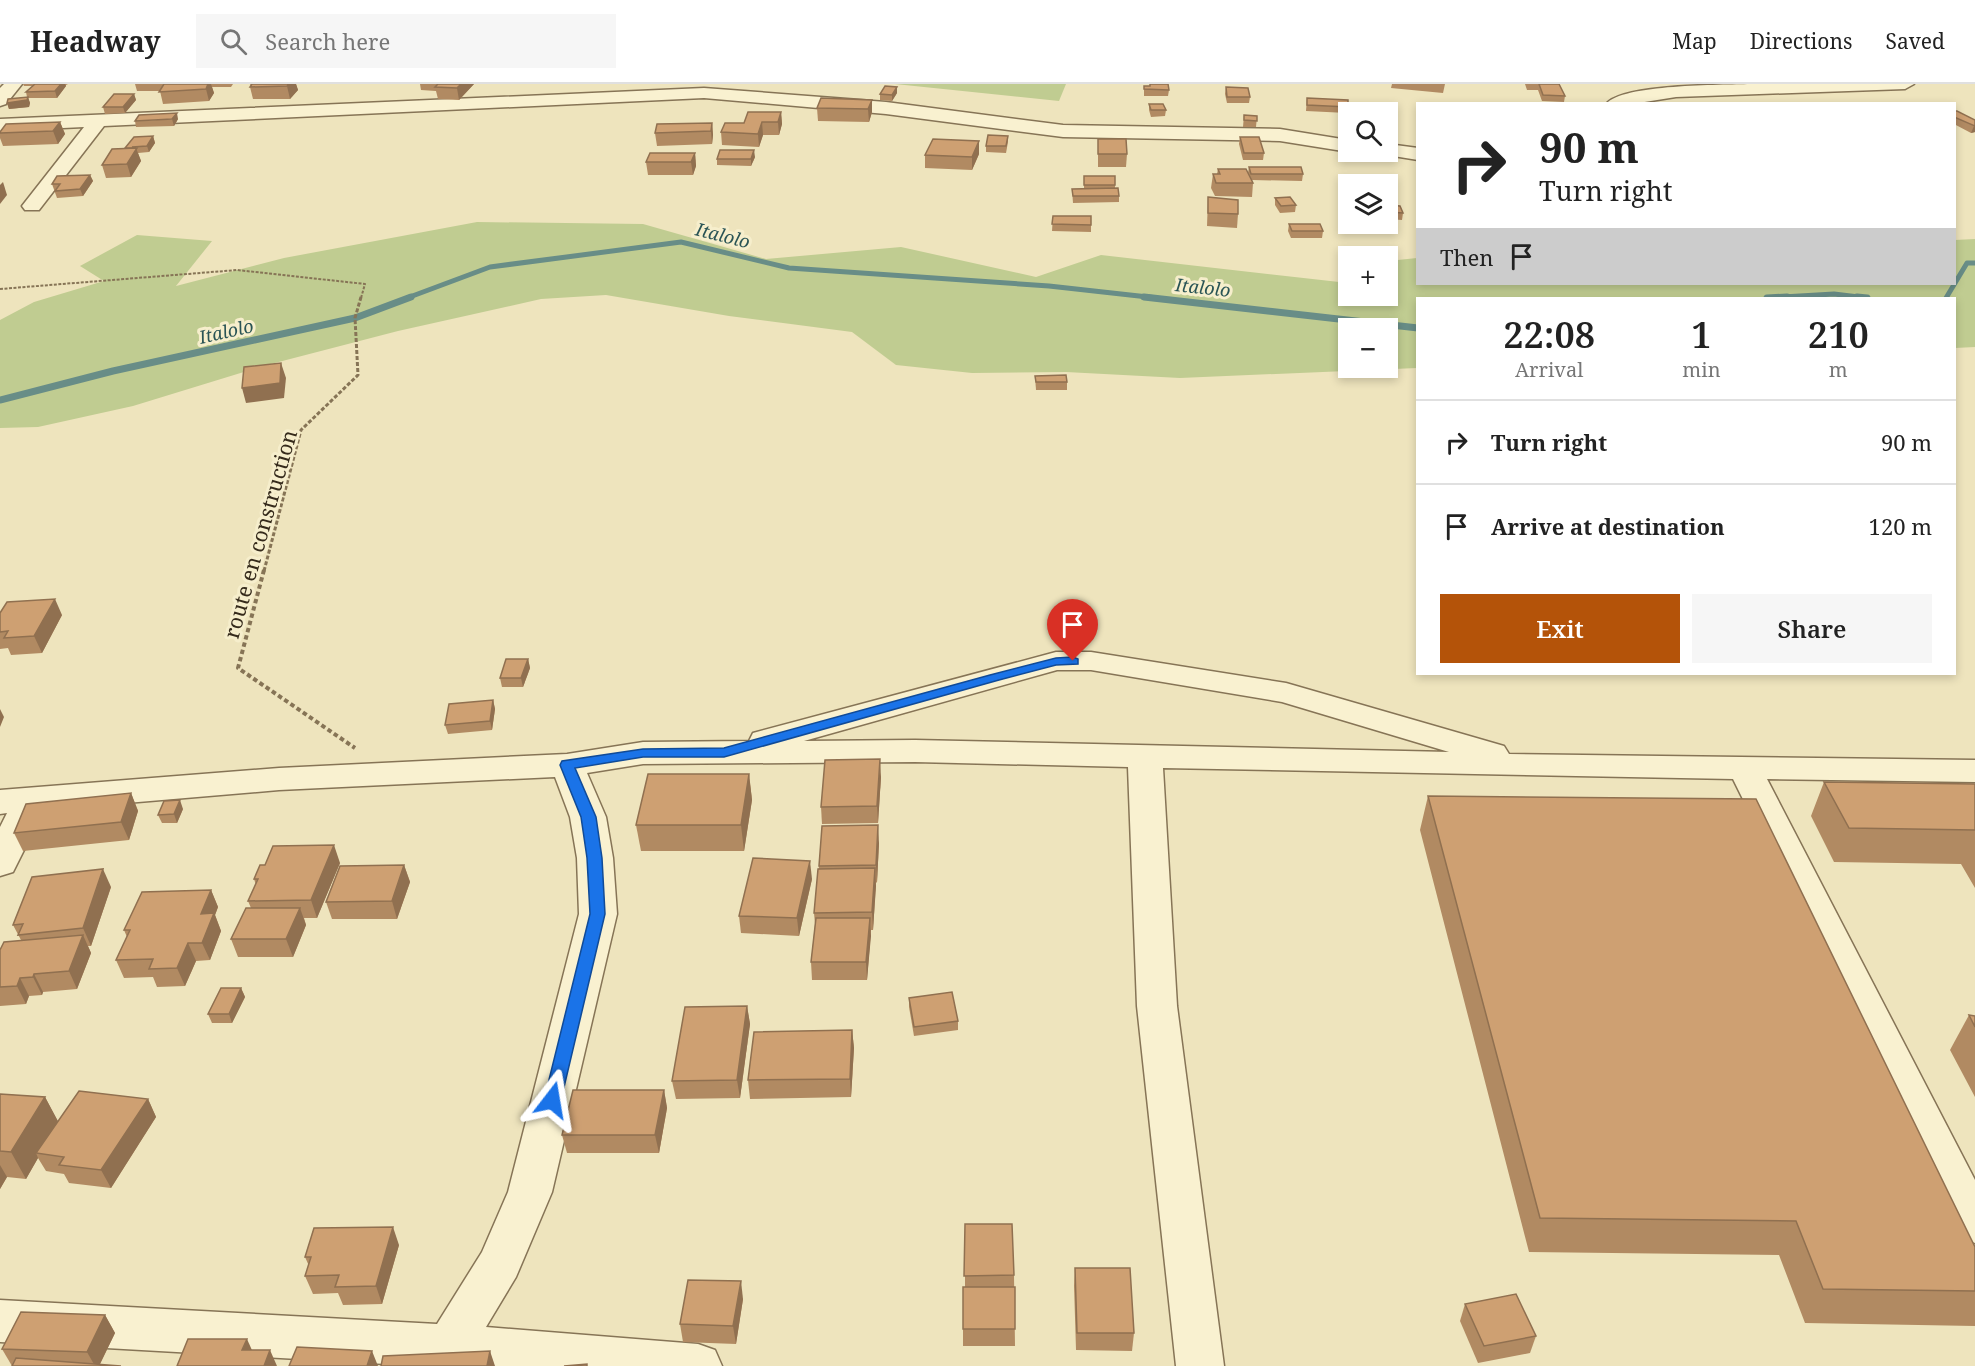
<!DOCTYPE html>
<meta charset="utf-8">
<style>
body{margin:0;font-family:"Noto Serif",serif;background:#f6f6f6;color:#222;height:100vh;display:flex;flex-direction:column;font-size:22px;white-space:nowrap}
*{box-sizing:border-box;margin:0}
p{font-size:20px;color:#767676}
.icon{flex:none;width:33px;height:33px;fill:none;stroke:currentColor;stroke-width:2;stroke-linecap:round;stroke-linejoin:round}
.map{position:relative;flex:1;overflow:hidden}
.details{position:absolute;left:1416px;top:213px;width:540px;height:378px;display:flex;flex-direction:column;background:#fff;border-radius:0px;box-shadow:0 3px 9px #0003}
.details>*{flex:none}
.top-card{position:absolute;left:1416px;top:18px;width:540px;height:183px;border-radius:0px;box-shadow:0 3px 9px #0003;background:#fff;color:#222;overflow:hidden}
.tools{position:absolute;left:1338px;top:18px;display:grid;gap:12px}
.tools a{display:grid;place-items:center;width:60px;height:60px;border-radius:0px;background:#fff;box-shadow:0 3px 9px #0003;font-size:30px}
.pin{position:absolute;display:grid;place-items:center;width:51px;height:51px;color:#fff;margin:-62px -26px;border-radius:50% 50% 50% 0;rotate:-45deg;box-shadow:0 0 6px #0007}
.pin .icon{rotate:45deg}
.me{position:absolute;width:66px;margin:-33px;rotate:14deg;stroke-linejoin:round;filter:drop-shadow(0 0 4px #0008)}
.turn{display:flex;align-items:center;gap:21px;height:126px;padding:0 24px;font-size:27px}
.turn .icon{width:78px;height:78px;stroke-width:2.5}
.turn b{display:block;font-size:42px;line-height:51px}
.then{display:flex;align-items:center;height:57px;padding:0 24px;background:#0003;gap:12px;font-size:22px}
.eta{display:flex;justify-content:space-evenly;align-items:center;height:102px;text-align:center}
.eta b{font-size:36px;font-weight:600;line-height:42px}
.primary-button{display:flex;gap:12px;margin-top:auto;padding:12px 24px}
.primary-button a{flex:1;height:69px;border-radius:0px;background:#b45309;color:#fff;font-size:24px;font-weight:600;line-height:69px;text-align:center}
.primary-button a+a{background:#f6f6f6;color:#222}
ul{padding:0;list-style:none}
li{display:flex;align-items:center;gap:18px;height:84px;padding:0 24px;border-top:2px solid #e0e0e0}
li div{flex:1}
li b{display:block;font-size:22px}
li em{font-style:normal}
header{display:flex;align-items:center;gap:36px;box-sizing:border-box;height:84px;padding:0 30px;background:#fff;border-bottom:2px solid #e0e0e0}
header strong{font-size:28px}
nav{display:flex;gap:33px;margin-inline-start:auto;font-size:21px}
.search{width:420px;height:54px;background:#f6f6f6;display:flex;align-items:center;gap:15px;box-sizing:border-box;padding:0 21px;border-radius:0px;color:#767676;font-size:22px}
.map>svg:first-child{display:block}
.green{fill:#c0cc91;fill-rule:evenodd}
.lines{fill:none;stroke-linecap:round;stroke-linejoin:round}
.stream-far1{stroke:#688d87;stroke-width:5}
.stream{stroke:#688d87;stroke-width:7}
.minor-casing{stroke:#867456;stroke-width:3}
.path-far2{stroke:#867456;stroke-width:2;stroke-dasharray:3 1.5;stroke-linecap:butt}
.path-far1{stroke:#867456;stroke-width:3;stroke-dasharray:4 2;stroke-linecap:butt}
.path{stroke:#867456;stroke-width:4;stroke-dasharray:4.5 3;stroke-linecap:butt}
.minor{fill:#f9f1d0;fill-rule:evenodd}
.wall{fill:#b18a62}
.shaded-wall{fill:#907050}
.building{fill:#cea072;stroke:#907050;stroke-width:1.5}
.route{fill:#1a73e8;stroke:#114b97;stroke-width:1.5}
.labels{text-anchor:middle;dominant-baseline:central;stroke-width:6;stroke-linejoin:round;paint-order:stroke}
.far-water-label{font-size:18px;font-style:italic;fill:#2a5455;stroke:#f6eecc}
.street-label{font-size:21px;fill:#352a1b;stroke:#f6eecc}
</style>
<header>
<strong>Headway</strong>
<div class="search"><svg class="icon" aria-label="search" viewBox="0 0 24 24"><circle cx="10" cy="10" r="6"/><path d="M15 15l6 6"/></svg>Search here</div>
<nav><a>Map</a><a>Directions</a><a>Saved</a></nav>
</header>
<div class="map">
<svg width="1975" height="1282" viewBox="0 0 1975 1282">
<rect width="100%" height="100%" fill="#eee4bd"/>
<g class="green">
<polygon points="895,0 1066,0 1059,17"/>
<path d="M477,138L643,140L766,175L901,163L1036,193L1101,171L1348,199V212H1388V177L1417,174L1418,200H1954L1955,156L1975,155V263L1955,264L1954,214H1418L1417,284L1180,294L1066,288L972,289L896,281L852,248L729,232L606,211L541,215L398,247L267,281L133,322L38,343L0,344V236L34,218L104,197L80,182L137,151L212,157L176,202L284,174ZM1348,244H1388V284H1348Z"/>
</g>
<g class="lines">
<g class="stream-far1">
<polyline points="407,214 490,183 681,158 789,184 1049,202 1157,214"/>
<polyline points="1767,214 1834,210 1867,214"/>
<polyline points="1946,214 1967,179 1975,179"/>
</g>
<g class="stream">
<polyline points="1144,213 1418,244"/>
<polyline points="1857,213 1867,214"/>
<polyline points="1767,214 1787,213"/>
<polyline points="0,316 113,287 355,234 411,213"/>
</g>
<defs>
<g id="minor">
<polygon points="4,0 22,0 6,20 0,22 0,4"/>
<path d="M1750,0H1914L1905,5L1676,13L1632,20H1606C1622,0 1722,1 1750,0Z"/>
<polygon points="704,4 886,18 1063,41 1280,45 1348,56 1349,68 1280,57 1063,53 886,30 704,14 104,42 39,126 25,126 22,122 84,43 0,47 0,35"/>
<polygon points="1388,60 1418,64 1418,76 1381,70 1379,68 1388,68"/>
<path d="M1056,568H1091L1286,599L1504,662L1509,670L1975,676V698L1767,695L1975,1096V1159L1959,1153L1733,695L1163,684L1177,922L1224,1282H1176L1137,922L1128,683L915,678L643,680L587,689L606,733L613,774L617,830L552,1108L516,1193L486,1243L698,1260L715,1266L722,1282H421L0,1258V1216L437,1240L482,1168L508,1108L579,830L577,774L570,733L555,693L279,706L44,726L13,788L0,792V743L7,729L0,730V706L279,684L567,670L643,658L749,657L753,649ZM1057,586H1091L1282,618L1449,668L915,656L804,657Z"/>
</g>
</defs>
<use href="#minor" class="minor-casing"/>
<polyline class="path-far2" points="0,205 237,186 365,200 361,214"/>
<polyline class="path-far1" points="264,487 301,346 358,291 355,234 361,213"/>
<polyline class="path" points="264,486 238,584 355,664"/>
<use href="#minor" class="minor"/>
</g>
<g class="wall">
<polygon points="23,0 68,0 66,1 66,2 57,14 28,14 30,19 29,23 9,25 7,19 27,13 26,8 33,2 24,2"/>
<polygon points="135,0 233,0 231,3 212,3 214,9 209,17 163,20 160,7 137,7"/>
<polygon points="250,0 296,0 298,6 290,15 253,15 250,3 251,2"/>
<polygon points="420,0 474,0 459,16 438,15 436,7 421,6"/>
<polygon points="1392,0 1445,0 1443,9 1391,4"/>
<polygon points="1525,0 1559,0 1565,12 1564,18 1542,17 1538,6 1527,6"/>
<polygon points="1144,2 1169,6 1168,12 1144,12"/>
<polygon points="1226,3 1250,13 1249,19 1227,19 1225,10"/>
<polygon points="897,9 892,17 880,16 880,10"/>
<polygon points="134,10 136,16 125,29 105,30 103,23"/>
<polygon points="1307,14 1348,23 1347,29 1306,27"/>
<polygon points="872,16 872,28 869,38 818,37 817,24"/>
<polygon points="1149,20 1166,26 1165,32 1151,33 1149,26"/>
<polygon points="1954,27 1975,36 1975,48 1971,49 1954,40"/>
<polygon points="781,28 782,40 779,51 763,51 759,63 722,61 721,48 744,39"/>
<polygon points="1244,31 1257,32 1256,43 1243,43"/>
<polygon points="178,35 174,42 136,43 135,37"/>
<polygon points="60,38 65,50 58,60 3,62 0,54 0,48"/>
<polygon points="712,39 713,51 712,60 657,62 655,49"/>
<polygon points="153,52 155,59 149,68 138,69 141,77 131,93 106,94 102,81 125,64"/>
<polygon points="1008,52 1008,58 1006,69 986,68 986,62"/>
<polygon points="1240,53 1264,69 1263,76 1243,76 1239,60"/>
<polygon points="1098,55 1127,70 1126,83 1098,83"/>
<polygon points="695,69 696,82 693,91 648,91 646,78"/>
<polygon points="979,70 972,86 925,84 925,71"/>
<polygon points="755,73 751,82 717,81 717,75"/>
<polygon points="1249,83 1303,90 1302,97 1252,96 1253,99 1252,113 1215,112 1211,104 1213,90 1217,90 1218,85 1248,89"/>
<polygon points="90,91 93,97 83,112 57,114 52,100"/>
<polygon points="1084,92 1115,92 1115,104 1119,112 1119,118 1073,119 1072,105 1084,105"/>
<polygon points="1208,113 1238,130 1237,144 1207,142"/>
<polygon points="1275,114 1296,121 1295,128 1280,129 1275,121"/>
<polygon points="1388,121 1403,129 1402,136 1388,135"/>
<polygon points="1053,132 1091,132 1091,148 1052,147"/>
<polygon points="1289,140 1323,147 1322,154 1291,154 1288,147"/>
<polygon points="1035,292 1067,298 1067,306 1036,306"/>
<polygon points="0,529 62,531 42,569 11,571 8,564 0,565"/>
<polygon points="528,575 530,584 523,603 502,603 500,594"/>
<polygon points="493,616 495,625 492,646 448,650 445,641"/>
<polygon points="749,690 752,716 744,767 641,767 636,741"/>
<polygon points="881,693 878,739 822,740 821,723"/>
<polygon points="1824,698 1975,700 1975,804 1961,780 1834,778 1811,732"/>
<polygon points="131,709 138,727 129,756 23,767 14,749"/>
<polygon points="1428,712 1975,1163 1975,1242 1805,1239 1779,1171 1529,1168 1420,746"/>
<polygon points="183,725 177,739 162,739 158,731"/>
<polygon points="879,759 877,798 876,799 873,846 871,846 867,896 812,896 811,878 815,840 814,829 819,782"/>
<polygon points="340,779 317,834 304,834 306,841 293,873 238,873 231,855 251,824 248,817 256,801 254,795"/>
<polygon points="404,781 410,798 397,835 332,835 326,818"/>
<polygon points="812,795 799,852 741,849 739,832"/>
<polygon points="111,803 91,862 88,862 91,869 77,905 43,908 42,911 29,912 26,920 0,922 0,866 21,856 13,841"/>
<polygon points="211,806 218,823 215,831 221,847 210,876 196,877 185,902 157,903 153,893 124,894 116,876 127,853 124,846"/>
<polygon points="241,904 245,913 232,939 212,939 208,930"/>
<polygon points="909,914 958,937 958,946 914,952 909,923"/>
<polygon points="747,922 750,940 740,1014 676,1015 672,997"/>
<polygon points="1969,931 1975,932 1975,1013 1950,966"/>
<polygon points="852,946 854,964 851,1013 750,1015 748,996"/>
<polygon points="664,1006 667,1024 659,1069 567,1069 562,1051"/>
<polygon points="0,1010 45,1013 58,1038 148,1015 156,1033 111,1104 69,1099 64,1090 46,1087 38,1074 26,1095 7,1093 0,1105"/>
<polygon points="965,1140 1014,1191 1015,1262 963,1262 963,1245 965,1203"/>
<polygon points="399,1161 382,1220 343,1221 338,1209 313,1210 305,1192 309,1182 305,1173"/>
<polygon points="1075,1184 1134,1249 1132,1267 1076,1266 1074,1202"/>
<polygon points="743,1215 736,1260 683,1258 680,1240"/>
<polygon points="1465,1220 1536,1252 1530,1269 1478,1279 1460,1237"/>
<polygon points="105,1231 115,1249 100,1280 12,1282 2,1265"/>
</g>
<g class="shaded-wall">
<polygon points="61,0 65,0 66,2 57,14 55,7"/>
<polygon points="208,0 211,0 214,9 209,17 206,5"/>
<polygon points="289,0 296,0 298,6 290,15 287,2"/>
<polygon points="461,0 474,0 459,16 457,4"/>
<polygon points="897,3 897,9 892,17 892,11"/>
<polygon points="134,10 136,16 125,29 123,23"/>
<polygon points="28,13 30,19 29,23 9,25 7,19"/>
<polygon points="872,16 872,28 869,38 868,25"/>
<polygon points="781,28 782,40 779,51 778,38"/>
<polygon points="177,29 178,35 174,42 172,35"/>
<polygon points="60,38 65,50 58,60 53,47"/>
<polygon points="762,38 763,51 759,63 758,50"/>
<polygon points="712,39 713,51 712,60 711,47"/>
<polygon points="1974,42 1975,42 1975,48 1971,49"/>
<polygon points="153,52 155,59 149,68 147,62"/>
<polygon points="979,57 979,70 972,86 972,73"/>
<polygon points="136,64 141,77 131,93 127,80"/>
<polygon points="754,66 755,73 751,82 751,75"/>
<polygon points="695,69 696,82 693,91 691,78"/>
<polygon points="90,91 93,97 83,112 80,105"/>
<polygon points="3,98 7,111 0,120 0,101"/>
<polygon points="281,279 286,294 284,314 246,319 242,304"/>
<polygon points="55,515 62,531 42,569 34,552"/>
<polygon points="528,575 530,584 523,603 521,594"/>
<polygon points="493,616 495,625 492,646 490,637"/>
<polygon points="0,625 4,633 0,643"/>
<polygon points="880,675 881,693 878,739 877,722"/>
<polygon points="749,690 752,716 744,767 741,741"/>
<polygon points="131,709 138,727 129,756 121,738"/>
<polygon points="180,716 183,725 177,739 174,730"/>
<polygon points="878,741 879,759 877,798 876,781"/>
<polygon points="334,761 340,779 317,834 311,816"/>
<polygon points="810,777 812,795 799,852 797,834"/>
<polygon points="404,781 410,798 397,835 392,817"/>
<polygon points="875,784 876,802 873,846 872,828"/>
<polygon points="103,785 111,803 91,862 83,844"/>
<polygon points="211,806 218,823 215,831 221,847 210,876 202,859 201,830"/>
<polygon points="300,824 306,841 293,873 286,855"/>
<polygon points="870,834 871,852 867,896 866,878"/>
<polygon points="83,851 91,869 77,905 69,887"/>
<polygon points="188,859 196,877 185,902 177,884"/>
<polygon points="34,890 43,908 42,911 33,893"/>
<polygon points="20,894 29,912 26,920 17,902"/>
<polygon points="241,904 245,913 232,939 229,930"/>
<polygon points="747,922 750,940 740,1014 737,996"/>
<polygon points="852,946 854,964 851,1013 850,995"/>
<polygon points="664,1006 667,1024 659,1069 655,1051"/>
<polygon points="45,1013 59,1039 36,1069 38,1074 26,1095 11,1068"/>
<polygon points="148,1015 156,1033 111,1104 101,1086"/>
<polygon points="0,1081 7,1093 0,1105"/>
<polygon points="393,1143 399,1161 382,1220 376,1202"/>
<polygon points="741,1197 743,1215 736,1260 733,1242"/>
<polygon points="105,1231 115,1249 99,1282 95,1282 87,1268"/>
<polygon points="247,1255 255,1273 242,1266"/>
<polygon points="270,1266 277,1282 264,1282"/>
<polygon points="372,1267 378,1282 367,1282"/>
<polygon points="490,1267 495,1282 487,1282"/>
</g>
<g class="building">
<polygon points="35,0 61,0 55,7 26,8"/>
<polygon points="164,0 208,0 206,5 159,8"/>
<polygon points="252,0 289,0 287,2 250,3"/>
<polygon points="438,0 461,0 457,4 435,3"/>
<polygon points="1150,0 1168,0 1169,6 1144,5 1144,2 1150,2"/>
<polygon points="1539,0 1559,0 1565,12 1543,11"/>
<polygon points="885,2 897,3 892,11 880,10"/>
<polygon points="1226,3 1248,4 1250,13 1227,13"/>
<polygon points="114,10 134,10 123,23 103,23"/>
<polygon points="28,13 27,16 7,19 8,15"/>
<polygon points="821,14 872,16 868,25 817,24"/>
<polygon points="1307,14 1348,16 1348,23 1307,21"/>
<polygon points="1149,20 1163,20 1166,26 1151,26"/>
<polygon points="1954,27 1957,27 1975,36 1975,42 1954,33"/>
<polygon points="748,28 781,28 778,38 762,38 758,50 721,48 725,39 744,39"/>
<polygon points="177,29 172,35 135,37 139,31"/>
<polygon points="1244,31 1257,32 1257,37 1244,36"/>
<polygon points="60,38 53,47 0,49 0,48 6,40"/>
<polygon points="712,39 711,47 655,49 657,40"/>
<polygon points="988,51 1008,52 1006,62 986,62"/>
<polygon points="153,52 147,62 132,63 136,64 125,64 134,53"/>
<polygon points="1240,53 1259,53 1264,69 1244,69"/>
<polygon points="933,55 979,57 972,73 925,71"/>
<polygon points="1098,55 1126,55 1127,70 1098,70"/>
<polygon points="137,64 127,80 102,81 112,65"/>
<polygon points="720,66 754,66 751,75 717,75"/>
<polygon points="650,69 695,69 691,78 646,78"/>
<polygon points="1249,83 1301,83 1303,90 1251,90"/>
<polygon points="1218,85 1246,85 1253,99 1216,99 1213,90 1220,90"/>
<polygon points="90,91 80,105 55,107 60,100 52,100 57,92"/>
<rect x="1084" y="92" width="31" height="9"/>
<polygon points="1118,104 1119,112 1073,112 1072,105"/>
<polygon points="1208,113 1238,116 1238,130 1208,129"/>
<polygon points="1290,113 1296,121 1281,122 1275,114"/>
<polygon points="1388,121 1400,122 1403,129 1388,128"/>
<polygon points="1053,132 1091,132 1091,141 1052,140"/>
<polygon points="1289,140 1320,140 1323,147 1292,147"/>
<polygon points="281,279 280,299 242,304 244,283"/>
<polygon points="1066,291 1067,298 1036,298 1035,292"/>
<polygon points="55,515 34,552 4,554 8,547 0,548 0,529 7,518"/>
<polygon points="506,575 528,575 521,594 500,594"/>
<polygon points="493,616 490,637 445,641 449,620"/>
<polygon points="880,675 877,722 821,723 825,676"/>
<polygon points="648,690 749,690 741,741 636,741"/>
<polygon points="1824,698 1975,700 1975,746 1849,744"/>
<polygon points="131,709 121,738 14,749 26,720"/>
<polygon points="1428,712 1756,715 1975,1163 1975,1207 1823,1205 1796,1137 1540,1134"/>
<polygon points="180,716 174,730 158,731 164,717"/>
<polygon points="878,741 876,781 819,782 822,742"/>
<polygon points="334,761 311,816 248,817 258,795 254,795 260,781 265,781 273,762"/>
<polygon points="753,774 810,777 797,834 739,832"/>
<polygon points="404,781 392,817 326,818 340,782"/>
<polygon points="875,784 872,828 814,829 818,785"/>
<polygon points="103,785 83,844 18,851 23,840 13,841 32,793"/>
<polygon points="211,806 201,830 214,829 202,859 188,859 177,884 149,885 153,875 116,876 130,846 124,846 142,808"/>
<polygon points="246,824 300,824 286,855 231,855"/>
<polygon points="816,834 870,834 866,878 811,878"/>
<polygon points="83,851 69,887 34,890 33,893 20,894 17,902 0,903 0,866 4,858"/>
<polygon points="221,904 241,904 229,930 208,930"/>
<polygon points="952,908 958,937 914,943 909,914"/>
<polygon points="747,922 737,996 672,997 685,923"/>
<polygon points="1969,931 1975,932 1975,943"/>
<polygon points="852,946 850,995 748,996 754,948"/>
<polygon points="573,1006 664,1006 655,1051 562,1051"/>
<polygon points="79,1007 148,1015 101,1086 59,1081 64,1073 36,1069"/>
<polygon points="0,1010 45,1013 11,1068 0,1067"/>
<polygon points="965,1140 1012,1140 1014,1191 964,1192"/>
<polygon points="393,1143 376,1202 335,1203 339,1191 305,1192 311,1173 305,1173 314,1144"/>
<polygon points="1075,1184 1130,1184 1134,1249 1077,1249"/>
<polygon points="688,1196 741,1197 733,1242 680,1240"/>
<rect x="963" y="1203" width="52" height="42"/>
<polygon points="1516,1210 1536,1252 1484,1262 1465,1220"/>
<polygon points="21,1228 105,1231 87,1268 2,1265"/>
<polygon points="188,1255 247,1255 242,1266 270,1266 264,1282 177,1282"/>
<polygon points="297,1263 372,1267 367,1282 289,1282"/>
<polygon points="490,1267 487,1282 381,1282 383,1272"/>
<polygon points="16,1274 121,1282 12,1282"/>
<polygon points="587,1280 587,1282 564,1282"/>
</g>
<polygon class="route" points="1073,573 1078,575 1078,580 1056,581 999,596 724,673 643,673 575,684 596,733 602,774 605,830 561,1016 558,1021 546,1021 544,1016 590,830 587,774 581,733 560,681 562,677 643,665 724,664 990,591 1056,574"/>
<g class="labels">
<g class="far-water-label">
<text transform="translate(723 151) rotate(14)">Italolo</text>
<text transform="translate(1203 203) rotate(6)">Italolo</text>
<text transform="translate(226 247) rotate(-13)">Italolo</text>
</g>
<g class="street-label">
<text transform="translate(260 450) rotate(-74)">route en construction</text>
</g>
</g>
</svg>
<div class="tools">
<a><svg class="icon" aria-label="search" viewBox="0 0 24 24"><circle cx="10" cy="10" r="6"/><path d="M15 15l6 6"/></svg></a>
<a><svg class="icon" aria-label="layers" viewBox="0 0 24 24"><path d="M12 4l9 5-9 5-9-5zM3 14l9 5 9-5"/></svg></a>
<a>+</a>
<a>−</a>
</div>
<div class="pin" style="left:1073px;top:577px;background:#d93025"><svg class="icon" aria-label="arrive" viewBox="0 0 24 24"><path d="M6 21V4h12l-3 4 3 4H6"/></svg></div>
<svg class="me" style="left:552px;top:1016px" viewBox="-20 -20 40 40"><path d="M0-17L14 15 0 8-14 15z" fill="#1a73e8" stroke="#fff" stroke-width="4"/></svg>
<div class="top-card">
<div class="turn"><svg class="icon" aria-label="right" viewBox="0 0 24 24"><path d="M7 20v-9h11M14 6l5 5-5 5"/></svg><div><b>90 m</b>Turn right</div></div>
<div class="then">Then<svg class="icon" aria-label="arrive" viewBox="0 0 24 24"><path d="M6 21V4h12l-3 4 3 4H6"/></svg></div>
</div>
<section class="details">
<div class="eta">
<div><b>22:08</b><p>Arrival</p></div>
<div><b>1</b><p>min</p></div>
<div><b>210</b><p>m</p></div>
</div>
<ul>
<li><svg class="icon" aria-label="right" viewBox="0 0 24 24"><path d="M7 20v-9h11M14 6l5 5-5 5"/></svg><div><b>Turn right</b></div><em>90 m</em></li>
<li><svg class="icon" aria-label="arrive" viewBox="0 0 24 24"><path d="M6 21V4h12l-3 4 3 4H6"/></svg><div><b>Arrive at destination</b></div><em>120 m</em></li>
</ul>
<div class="primary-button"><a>Exit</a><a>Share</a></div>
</section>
</div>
